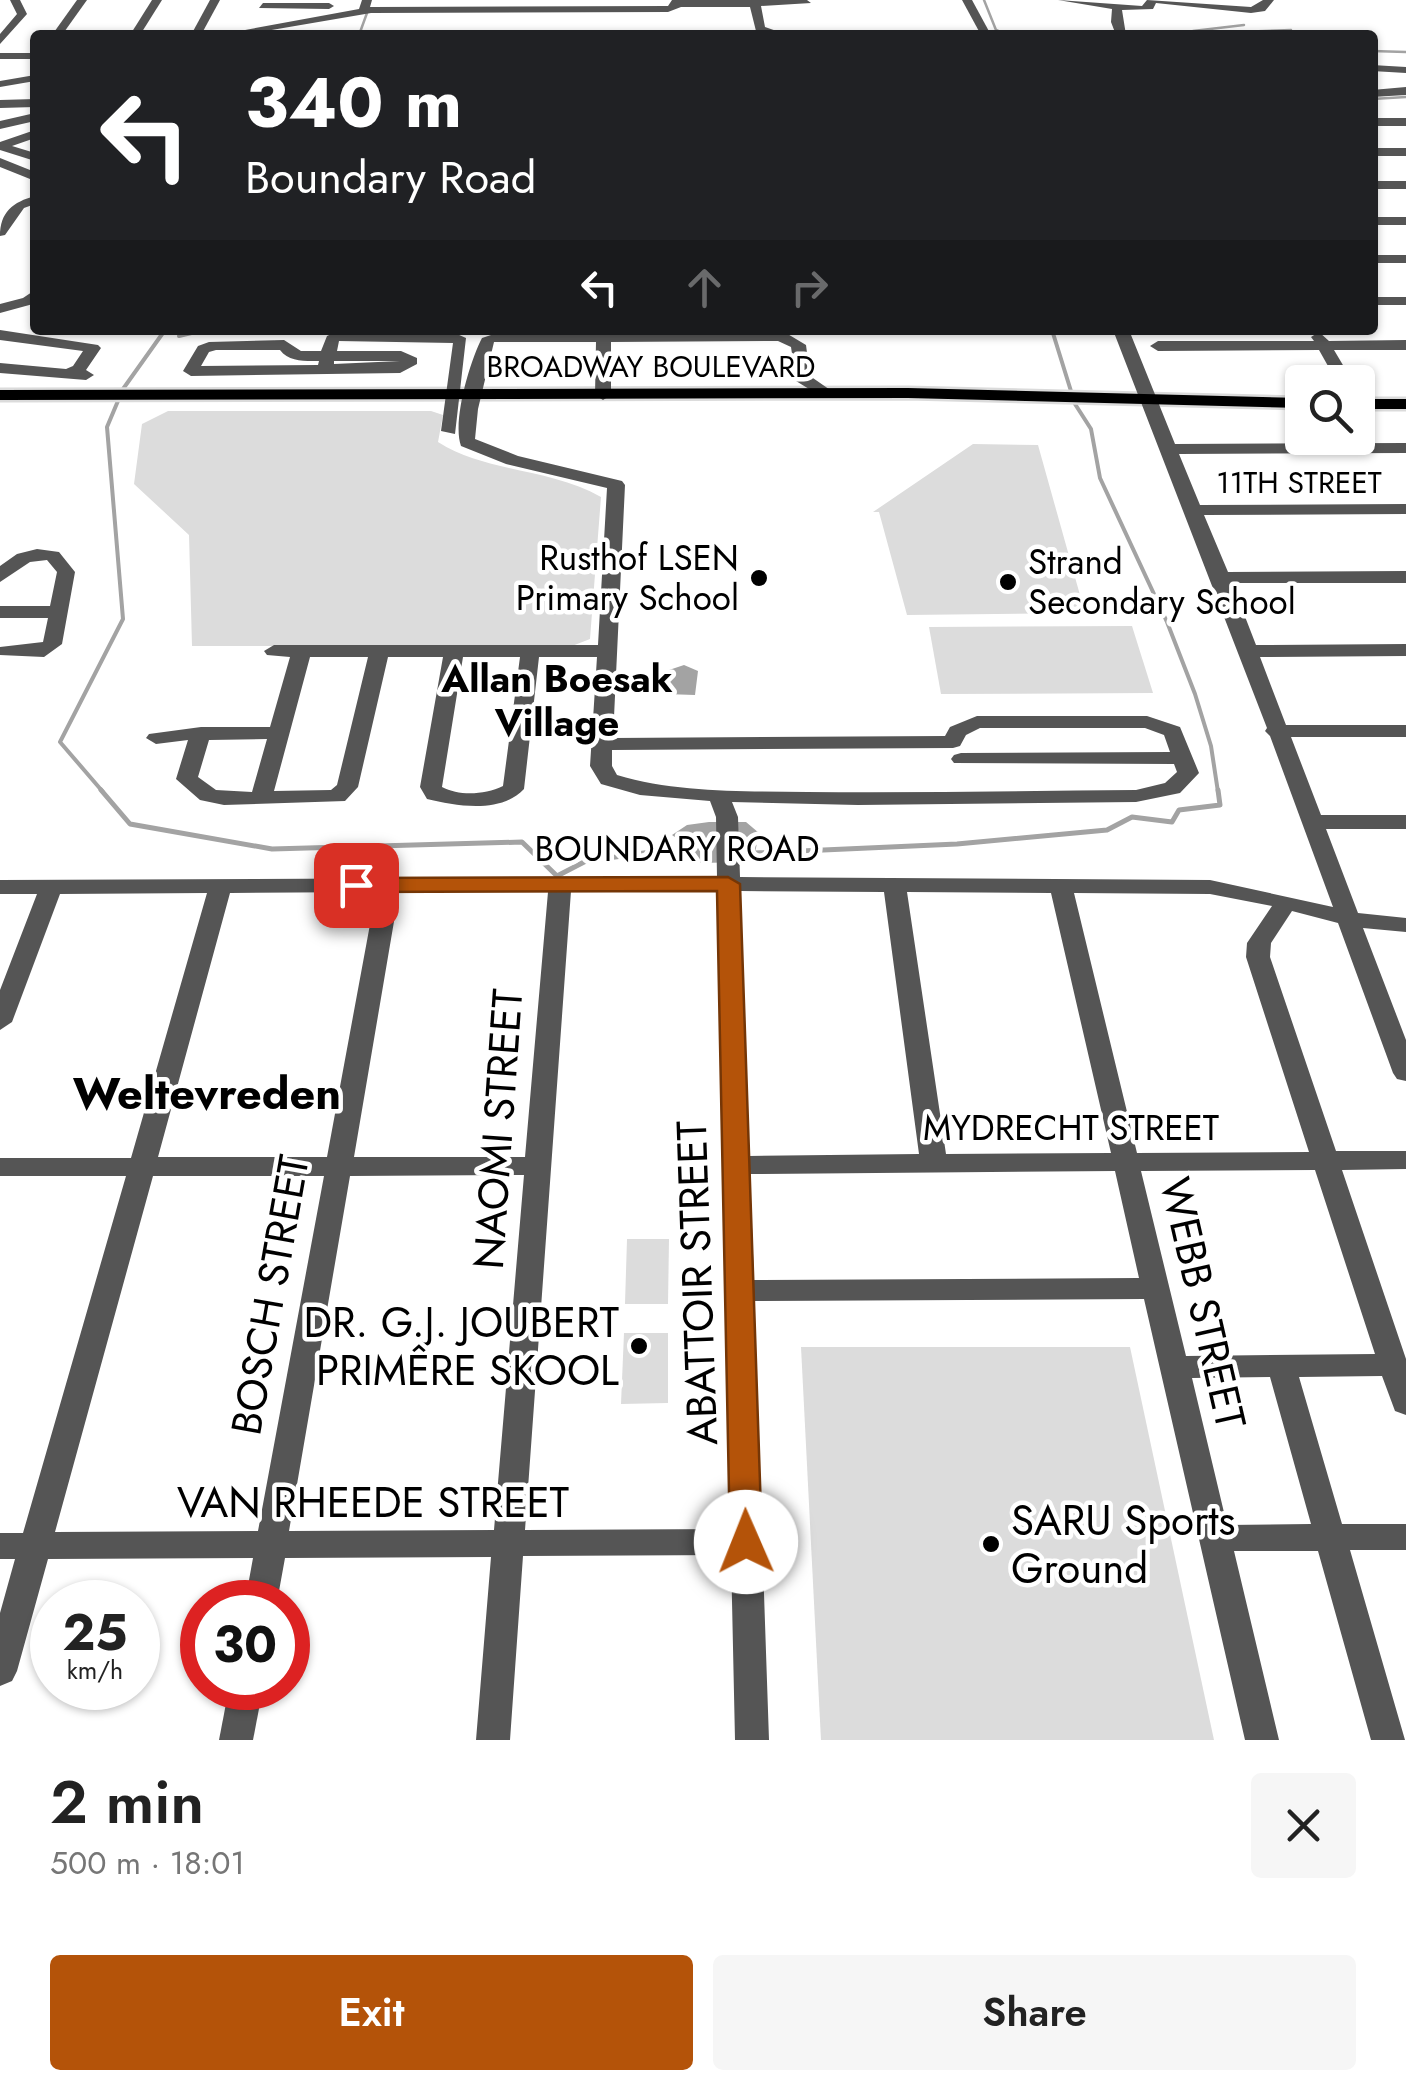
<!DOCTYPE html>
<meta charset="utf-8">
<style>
body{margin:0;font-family:Jost,sans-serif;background:#f6f6f6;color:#222;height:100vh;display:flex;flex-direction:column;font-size:38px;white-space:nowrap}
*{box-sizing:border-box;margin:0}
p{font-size:32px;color:#767676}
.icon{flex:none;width:55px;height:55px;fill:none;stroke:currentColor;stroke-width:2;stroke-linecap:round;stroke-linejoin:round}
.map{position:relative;height:1740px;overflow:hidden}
.side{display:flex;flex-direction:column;background:#fff;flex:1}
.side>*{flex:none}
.hud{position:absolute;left:30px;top:30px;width:1348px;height:305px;border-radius:10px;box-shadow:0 2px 8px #0004;background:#202124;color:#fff;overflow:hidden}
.buttons{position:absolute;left:1285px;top:365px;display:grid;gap:20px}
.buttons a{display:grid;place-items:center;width:90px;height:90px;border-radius:10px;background:#fff;box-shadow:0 2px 8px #0004;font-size:50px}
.speed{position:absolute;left:30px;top:1580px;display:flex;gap:20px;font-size:50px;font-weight:700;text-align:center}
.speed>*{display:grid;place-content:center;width:130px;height:130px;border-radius:50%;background:#fff;box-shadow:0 2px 8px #0004;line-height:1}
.speed small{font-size:25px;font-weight:400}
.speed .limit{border:15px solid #d22;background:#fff;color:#111}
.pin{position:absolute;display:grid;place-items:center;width:85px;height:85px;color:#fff;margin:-42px;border-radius:20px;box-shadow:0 5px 15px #0006}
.me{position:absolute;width:110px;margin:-55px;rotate:359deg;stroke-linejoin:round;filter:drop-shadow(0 0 8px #0008)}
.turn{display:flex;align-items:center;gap:35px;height:210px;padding:0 50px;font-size:45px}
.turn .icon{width:130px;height:130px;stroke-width:2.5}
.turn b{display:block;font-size:70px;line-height:85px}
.lanes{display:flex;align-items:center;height:95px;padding:0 50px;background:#0003;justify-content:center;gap:50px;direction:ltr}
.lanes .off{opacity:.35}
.round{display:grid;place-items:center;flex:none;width:105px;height:105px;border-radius:10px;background:#f6f6f6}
.head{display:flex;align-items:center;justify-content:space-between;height:170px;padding:0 50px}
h1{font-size:60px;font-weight:600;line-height:75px}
.primary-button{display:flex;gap:20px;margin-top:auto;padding:20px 50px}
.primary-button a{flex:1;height:115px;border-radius:10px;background:#b45309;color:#fff;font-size:40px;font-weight:600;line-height:115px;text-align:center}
.primary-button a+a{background:#f6f6f6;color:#222}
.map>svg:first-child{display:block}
.green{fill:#dcdcdc}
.water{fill:#a3a3a3}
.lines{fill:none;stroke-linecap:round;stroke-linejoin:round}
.stream-far2{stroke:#a3a3a3;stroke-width:2.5}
.stream-far1{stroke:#a3a3a3;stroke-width:4}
.stream{stroke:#a3a3a3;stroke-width:5}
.major-casing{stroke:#dbdbdb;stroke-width:5}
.minor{fill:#555;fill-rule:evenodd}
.major{fill:#000;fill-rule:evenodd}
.route{fill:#b45309;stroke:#753606;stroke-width:2.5}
.poi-dot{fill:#000;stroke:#fff;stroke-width:4}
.labels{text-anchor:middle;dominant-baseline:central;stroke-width:9;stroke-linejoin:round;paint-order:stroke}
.far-street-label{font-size:30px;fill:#000;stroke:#fff}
.poi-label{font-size:35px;fill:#000;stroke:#fff;text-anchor:end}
.street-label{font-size:35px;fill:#000;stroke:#fff}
.neighbourhood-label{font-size:38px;font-weight:bold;fill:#000;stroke:#fff}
.near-street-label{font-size:42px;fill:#000;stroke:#fff}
.near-poi-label{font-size:42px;fill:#000;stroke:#fff;text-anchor:end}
.district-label{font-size:45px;font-weight:bold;fill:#000;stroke:#fff}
</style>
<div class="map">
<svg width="1406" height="1740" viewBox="0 0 1406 1740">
<rect width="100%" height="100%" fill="#fff"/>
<g class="green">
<path d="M168,411H431L443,415L438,442C487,473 550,468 601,497L590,639L572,646H192L189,535L134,484L142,424Z"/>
<polygon points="973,444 1038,445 1085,613 907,615 879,512 873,512"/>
<polygon points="1132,626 1153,693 941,694 929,627"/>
<polygon points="627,1239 669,1239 668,1304 625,1304"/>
<polygon points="624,1333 668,1333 668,1403 621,1404"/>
<polygon points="801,1347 1130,1347 1214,1740 821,1740"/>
</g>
<g class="water">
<polygon points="684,665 698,671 695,695 635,693 645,678"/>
<polygon points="709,822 746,822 759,833 755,853 747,862 701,863 683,852 679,840 672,835 687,825"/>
</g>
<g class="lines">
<g class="stream-far2">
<polyline points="984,0 996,30 1007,35"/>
<polyline points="1193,31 1244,25"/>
<polyline points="359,35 367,13"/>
<polyline points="1155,35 1291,30"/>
<polyline points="1372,51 1406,52"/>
<polyline points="1372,99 1406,97"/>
</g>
<g class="stream-far1">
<polyline points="1052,330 1075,404 1091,429 1100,478 1167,622 1195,694 1211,746 1218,792"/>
<polyline points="179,336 204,330"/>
<polyline points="103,792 60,742 123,619 107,427 123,389 165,330"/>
</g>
<g class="stream">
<polyline points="101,790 130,824 272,849 522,842 557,876 586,861 680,848"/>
<polyline points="755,853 957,844 1107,830 1132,817 1172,822 1179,810 1220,805 1218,790"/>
</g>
<defs>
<g id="major">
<polygon points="908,388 1302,398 1302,408 908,398 0,400 0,390"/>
<rect x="1358" y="399" width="48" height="10"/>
</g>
</defs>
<use href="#major" class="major-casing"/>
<g class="minor">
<polygon points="10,0 20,0 27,14 0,44 0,34 17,14"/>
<polygon points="77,0 87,0 62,35 52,35"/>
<polygon points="152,0 162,0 140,35 130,35"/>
<polygon points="210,0 220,0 201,35 191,35"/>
<polygon points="362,0 372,0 370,7 373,7 668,6 672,0 807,0 811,3 761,6 765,27 788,35 756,31 750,7 681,7 668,12 371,13 242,35 218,35 359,9"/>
<polygon points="962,0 972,0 991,35 981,35"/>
<polygon points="1058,0 1142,6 1147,0 1251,7 1263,0 1274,0 1265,11 1251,13 1156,3 1153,9 1122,10 1126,35 1116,35 1111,22 1112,9"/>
<polygon points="263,3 329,3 334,6 329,9 259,8"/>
<polygon points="1023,30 1054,35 1019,35"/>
<rect x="0" y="53" width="35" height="6"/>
<polygon points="1372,65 1406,67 1406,73 1372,71"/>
<polygon points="35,75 35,81 0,87 0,81"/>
<polygon points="1406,87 1406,95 1372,97 1372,90"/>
<polygon points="35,99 35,107 0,108 0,100"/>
<polygon points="35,113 35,121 0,129 0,121"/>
<rect x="1372" y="118" width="34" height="8"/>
<polygon points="35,130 35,138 12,146 35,153 35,161 0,150 0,142"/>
<rect x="1372" y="148" width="34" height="8"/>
<polygon points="0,158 35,172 35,181 0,167"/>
<rect x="1372" y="181" width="34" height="8"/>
<path d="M35,196V204L24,208L5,235L0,236C0,212 13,202 35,196Z"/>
<rect x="1372" y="217" width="34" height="8"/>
<rect x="1372" y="255" width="34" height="8"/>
<polygon points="35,290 33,304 0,313 0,304 23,298"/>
<rect x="1372" y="297" width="34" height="8"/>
<polygon points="0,330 98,345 101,348 86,370 94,375 86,380 0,373 0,363 66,369 73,366 83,351 0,340"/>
<path d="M604,330L786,333L806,345L810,376L836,394L822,397L796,381L791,347L778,341L611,342V395L603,400L595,395L596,342H494L478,409L475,439L518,456L622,481L625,485L613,738L945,736L950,727L977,716H1147L1180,727L1199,773L1180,793L1136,802L858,805L732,802L738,817L740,877L1210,880L1333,907L1270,736L1265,731L1267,728L1113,330H1129L1175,444L1406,443V453L1179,454L1200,505L1406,504V514L1204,515L1228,572L1406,571V583H1232L1256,645L1406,644V656L1260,657L1286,725H1406V737H1291L1321,815H1406V829H1326L1358,913L1406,918V932L1363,928L1406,1040V1081L1397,1079L1393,1073L1338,923L1292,911L1271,943L1270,957L1336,1151H1406V1169L1342,1170L1406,1359V1415L1395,1411L1382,1376L1299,1377L1342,1524H1406V1550H1350L1405,1740H1371L1318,1551H1234L1279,1740H1245L1144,1299L754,1301L769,1740H735L731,1555L523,1556L510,1740H476L491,1557L285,1558L277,1602H245L253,1558L48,1559L17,1671L12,1681L0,1686V1613L15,1559H0V1533H23L126,1176H0V1158H131L207,893L60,894L12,1022L0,1030V990L37,894H0V880L717,877L716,817L710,801L640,795L601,784L590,766L597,657H539L524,789C500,814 457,806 427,799L420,787L443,657H388L358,787L345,801L224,805L200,800L176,779L188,740L156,744L146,738L149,734L201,727H270L290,657L267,655L264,651L274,645H598L607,488L506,464L461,446C452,421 470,361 482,338L497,333ZM310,657H368L337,785L331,790L274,791ZM463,657H520L503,786C484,795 459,796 442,787ZM980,728H1145L1164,735L1170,752L961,753L954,755L951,759L954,763L1174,764L1177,772L1165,783L1136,790C1026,791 917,793 807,792C744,791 677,793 617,775L612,766V750L953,748L960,746L966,735ZM267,739L252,792L216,790L198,777L209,740ZM571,891H717L730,1529L525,1530ZM740,891L884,892L919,1154L749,1156ZM376,892L327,1157H158L230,893ZM399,892H548L525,1157H354ZM907,892L1051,893L1111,1153L946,1154ZM1074,893L1210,894L1272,906L1247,943L1246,957L1309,1152L1137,1153ZM1315,1170L1375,1354L1186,1356L1141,1171ZM1115,1171L1139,1278L754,1280L750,1174ZM524,1175L494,1530L289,1531L350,1176ZM153,1176H324L258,1531L55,1532ZM1270,1377L1311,1524L1227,1525L1192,1378Z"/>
<path d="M338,331L457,334L466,338L455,434L441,431L453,343L339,341L337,351H401L417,358V364L400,373L191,376L183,371L198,346L209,342L284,340L301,351H321L327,336ZM216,350H280C289,362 304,361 319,361L318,365L201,366L209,352ZM334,361H400L334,364Z"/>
<polygon points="1319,332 1329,341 1406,340 1406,350 1334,350 1353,382 1337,382 1319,350 1158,351 1150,346 1158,341 1314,341 1311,337"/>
<polygon points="37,549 59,552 75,572 62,644 44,657 0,655 0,647 43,642 48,618 0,618 0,606 50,606 57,572 47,560 30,562 0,582 0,566 17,554"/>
<polygon points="229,1688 263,1688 253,1740 219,1740"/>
</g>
<use href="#major" class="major"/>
</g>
<polygon class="route" points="728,877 740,884 762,1542 758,1552 746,1556 735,1552 730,1542 717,891 356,892 344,885 356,878"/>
<g class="poi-dot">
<circle cx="759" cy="578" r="10"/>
<circle cx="1008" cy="582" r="10"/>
<circle cx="639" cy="1346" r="10"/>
<circle cx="991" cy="1544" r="10"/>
</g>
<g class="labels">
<g class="far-street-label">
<text x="651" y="366">BROADWAY BOULEVARD</text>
<text x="1299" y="482">11TH STREET</text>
</g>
<g class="poi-label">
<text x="739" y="558">Rusthof LSEN<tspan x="739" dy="40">Primary School</tspan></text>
<text x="1028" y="562" text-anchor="start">Strand<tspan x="1028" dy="40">Secondary School</tspan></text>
</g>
<g class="street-label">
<text x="677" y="849">BOUNDARY ROAD</text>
<text x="1071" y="1128">MYDRECHT STREET</text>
</g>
<g class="neighbourhood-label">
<text x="557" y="678">Allan Boesak<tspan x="557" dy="44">Village</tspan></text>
</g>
<g class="near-street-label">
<text transform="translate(498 1129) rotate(-86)">NAOMI STREET</text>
<text transform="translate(697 1283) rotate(-92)">ABATTOIR STREET</text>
<text transform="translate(270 1295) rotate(-80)">BOSCH STREET</text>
<text transform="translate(1203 1303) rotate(77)">WEBB STREET</text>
<text x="373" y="1502">VAN RHEEDE STREET</text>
</g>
<g class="near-poi-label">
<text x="619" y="1322">DR. G.J. JOUBERT<tspan x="619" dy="48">PRIMÊRE SKOOL</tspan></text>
<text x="1011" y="1520" text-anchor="start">SARU Sports<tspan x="1011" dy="48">Ground</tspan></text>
</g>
<g class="district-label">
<text x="207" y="1093">Weltevreden</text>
</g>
</g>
</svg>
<div class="buttons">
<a><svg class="icon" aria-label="search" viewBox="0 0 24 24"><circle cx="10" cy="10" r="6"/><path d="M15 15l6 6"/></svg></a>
</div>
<div class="speed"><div>25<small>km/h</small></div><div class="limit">30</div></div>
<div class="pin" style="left:356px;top:885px;background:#d93025"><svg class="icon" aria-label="arrive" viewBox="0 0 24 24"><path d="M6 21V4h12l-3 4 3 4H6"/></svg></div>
<svg class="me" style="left:746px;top:1542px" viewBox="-20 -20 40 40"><circle r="19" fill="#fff"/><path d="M0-13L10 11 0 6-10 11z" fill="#b45309"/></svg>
<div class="hud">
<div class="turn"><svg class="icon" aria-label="left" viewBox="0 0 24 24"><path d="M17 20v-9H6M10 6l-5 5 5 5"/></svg><div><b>340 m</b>Boundary Road</div></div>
<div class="lanes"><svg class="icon" aria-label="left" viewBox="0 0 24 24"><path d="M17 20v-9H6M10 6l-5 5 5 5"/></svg><svg class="icon off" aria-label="ahead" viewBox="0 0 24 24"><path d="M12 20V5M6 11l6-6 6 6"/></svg><svg class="icon off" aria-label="right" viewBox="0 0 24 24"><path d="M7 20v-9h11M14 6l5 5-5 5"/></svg></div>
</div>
</div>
<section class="side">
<div class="head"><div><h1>2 min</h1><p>500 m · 18:01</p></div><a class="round"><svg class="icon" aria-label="close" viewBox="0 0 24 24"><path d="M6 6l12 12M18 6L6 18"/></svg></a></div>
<div class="primary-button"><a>Exit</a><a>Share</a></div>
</section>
